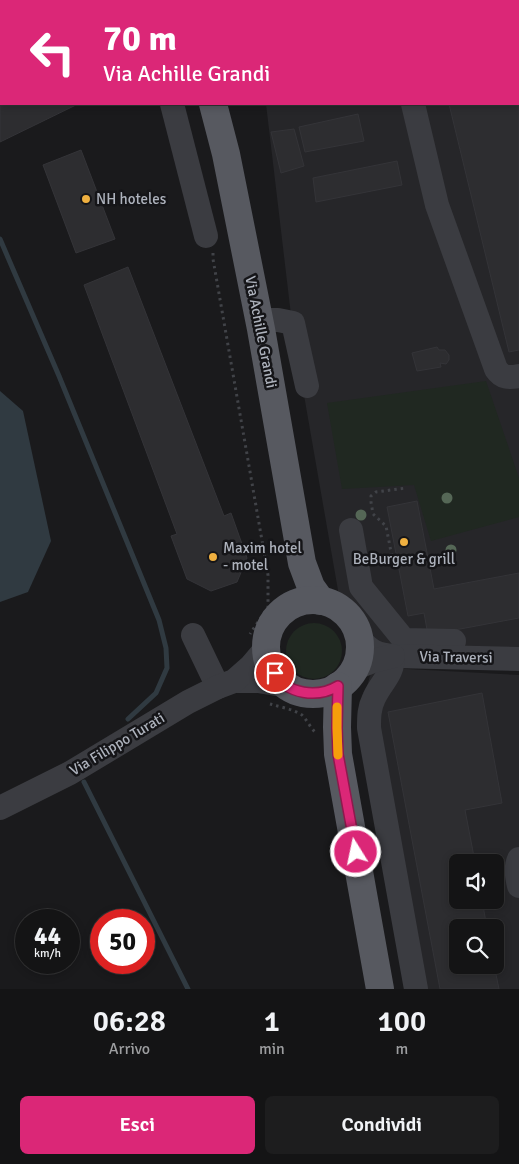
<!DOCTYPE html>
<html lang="it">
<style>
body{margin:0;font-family:Signika,sans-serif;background:#1d1d1e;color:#f1f3f6;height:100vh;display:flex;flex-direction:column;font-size:19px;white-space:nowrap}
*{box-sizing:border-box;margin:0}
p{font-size:16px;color:#9d9ea0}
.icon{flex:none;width:28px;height:28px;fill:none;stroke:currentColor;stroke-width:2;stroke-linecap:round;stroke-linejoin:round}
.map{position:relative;height:989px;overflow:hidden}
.details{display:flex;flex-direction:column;background:#141415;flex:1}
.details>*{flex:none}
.banner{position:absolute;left:0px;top:0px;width:520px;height:105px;box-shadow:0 2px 8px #0003,0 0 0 1px #333334;background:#db2777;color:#fff;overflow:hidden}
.fabs{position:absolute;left:449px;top:854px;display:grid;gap:10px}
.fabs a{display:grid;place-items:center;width:55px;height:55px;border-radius:8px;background:#141415;box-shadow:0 2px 8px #0003,0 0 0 1px #333334;font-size:25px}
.speed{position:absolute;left:15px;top:909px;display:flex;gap:10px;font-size:25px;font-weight:700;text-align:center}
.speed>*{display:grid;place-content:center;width:65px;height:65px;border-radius:50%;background:#141415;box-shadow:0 2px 8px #0003,0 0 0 1px #333334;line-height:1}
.speed small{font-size:12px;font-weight:400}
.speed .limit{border:8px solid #d22;background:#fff;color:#111}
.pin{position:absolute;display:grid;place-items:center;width:42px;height:42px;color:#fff;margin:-21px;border:2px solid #fff;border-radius:50%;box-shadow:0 1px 5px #0007}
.me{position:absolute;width:55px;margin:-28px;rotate:350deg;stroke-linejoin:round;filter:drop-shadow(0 0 4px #0008)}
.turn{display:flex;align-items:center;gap:18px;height:105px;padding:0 20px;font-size:22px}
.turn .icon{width:65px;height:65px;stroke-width:2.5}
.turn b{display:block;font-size:35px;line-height:42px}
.eta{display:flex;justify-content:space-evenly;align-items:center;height:85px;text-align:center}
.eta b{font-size:30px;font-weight:600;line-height:35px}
.primary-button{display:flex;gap:10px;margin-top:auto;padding:10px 20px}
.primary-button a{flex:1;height:58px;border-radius:8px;background:#db2777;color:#fff;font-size:20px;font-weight:600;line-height:58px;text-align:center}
.primary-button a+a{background:#1d1d1e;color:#f1f3f6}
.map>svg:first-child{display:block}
.built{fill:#262629;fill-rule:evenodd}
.green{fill:#202821}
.water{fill:#303a41}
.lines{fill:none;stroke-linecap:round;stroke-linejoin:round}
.stream{stroke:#303a41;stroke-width:5}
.building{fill:#2d2d30;stroke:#343438}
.path{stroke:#414348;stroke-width:3;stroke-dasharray:2.5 4;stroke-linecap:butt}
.minor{stroke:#3b3c41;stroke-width:24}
.major{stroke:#575960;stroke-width:28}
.tree{fill:#556756}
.route-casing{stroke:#8e194d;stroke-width:12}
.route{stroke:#db2777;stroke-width:9}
.slow{stroke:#f59e0b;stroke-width:9}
.poi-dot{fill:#efb040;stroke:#151518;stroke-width:2}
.labels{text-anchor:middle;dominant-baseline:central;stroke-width:5;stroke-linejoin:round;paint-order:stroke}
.poi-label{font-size:15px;fill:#adb2bc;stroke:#151518;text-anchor:start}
.street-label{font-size:15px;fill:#adb2bc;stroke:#151518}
</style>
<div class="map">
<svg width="519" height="989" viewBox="0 0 519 989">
<rect width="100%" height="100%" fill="#1a1a1c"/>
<g class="built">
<polygon points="236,0 519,0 519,651 386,650 369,637 357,609 339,596 293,332 266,104 519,104 519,1 237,1"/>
<path d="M389,668L519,675V989H414L361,709L371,672ZM458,862H495V900H458ZM458,928H495V965H458Z"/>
</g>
<g class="green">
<polygon points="486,381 519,478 519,517 431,541 414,485 342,489 327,403"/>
<circle cx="314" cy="651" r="28"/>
</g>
<polygon class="water" points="0,391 23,411 51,541 28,592 0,602"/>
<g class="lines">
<g class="stream">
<polyline points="0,239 59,376 159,620 166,648 167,668 156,693 128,719"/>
<polyline points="84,782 188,989"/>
</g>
</g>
<g class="building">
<polygon points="0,0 63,0 64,1 1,1 1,104 78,104 0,142"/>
<polygon points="236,0 291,0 292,1 237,1"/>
<polygon points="424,0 519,0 519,350 509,352 449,104 519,104 519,1 424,1"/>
<polygon points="358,114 364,141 305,152 299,127"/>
<polygon points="294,129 304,166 281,173 271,132"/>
<polygon points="81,150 115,239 76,253 43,165"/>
<polygon points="397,161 402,185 316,202 313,178"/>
<polygon points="128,267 224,516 231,513 247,558 237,582 211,591 187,579 171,536 177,534 84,285"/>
<polygon points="437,347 439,350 445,350 449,355 449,360 446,364 440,363 441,367 417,371 412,353"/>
<polygon points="417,501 434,589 519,573 519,618 428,635 424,613 408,616 387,507"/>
<polygon points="482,693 502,803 465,810 475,862 458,862 458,900 482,900 487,928 458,928 458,965 494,965 499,989 440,989 388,712"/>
</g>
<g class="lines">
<g class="path">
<polyline points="213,253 213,259 268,575 268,607 250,634"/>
<polyline points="374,560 392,557 386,526 373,514 371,502 371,496 376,492 406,488"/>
<path d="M270,704C280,707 293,709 302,715C307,720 310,727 315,732H316"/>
</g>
<g class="minor">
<polyline points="130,0 130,1"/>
<polyline points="203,0 203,1"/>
<polyline points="387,0 387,1"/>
<polyline points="341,1 343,0"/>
<polyline points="172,104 206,236"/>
<path d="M413,104L437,205L496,369C502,378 509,378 519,376"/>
<polyline points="259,320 278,320 293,323 307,386"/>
<polyline points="351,530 361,587 404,640 454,641"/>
<polyline points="193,635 218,687"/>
<path d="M360,640C372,652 376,654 393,656L519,659"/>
<path d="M393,656C393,675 382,681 374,698C369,708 369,717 369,728L416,989"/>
<polyline points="355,668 373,661 393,656"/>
<polyline points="234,681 258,681 288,686"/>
<polyline points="0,808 70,773 188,702 218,687 234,681 251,666 267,647"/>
<path d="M519,859C515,868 517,877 519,886"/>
</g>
<g class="major">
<polyline points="174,0 175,1"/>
<polyline points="213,104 226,154 261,329 302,563 311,587 321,601"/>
<circle cx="313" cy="647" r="47"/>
<polyline points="338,686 337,727 338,754 380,989"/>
</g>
</g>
<g class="tree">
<circle cx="447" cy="498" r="5.5"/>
<circle cx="361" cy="515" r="5.5"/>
<circle cx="451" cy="550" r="5.5"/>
</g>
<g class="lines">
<defs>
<path id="route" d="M275,673C287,695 318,698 338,686L337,728L338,754L356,852"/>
</defs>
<use href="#route" class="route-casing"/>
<use href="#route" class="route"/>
<polyline class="slow" points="337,707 337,728 338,755"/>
</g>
<g class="poi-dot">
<circle cx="86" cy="199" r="5"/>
<circle cx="404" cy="542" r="5"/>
<circle cx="213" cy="557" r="5"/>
</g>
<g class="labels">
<g class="poi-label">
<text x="96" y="199">NH hoteles</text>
<text x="223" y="548">Maxim hotel<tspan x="223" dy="17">- motel</tspan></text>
<text x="404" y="559" text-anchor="middle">BeBurger &amp; grill</text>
</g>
<g class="street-label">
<text transform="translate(261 332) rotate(79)">Via Achille Grandi</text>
<text transform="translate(456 657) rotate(1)">Via Traversi</text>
<text transform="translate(117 744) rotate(-31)">Via Filippo Turati</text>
</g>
</g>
</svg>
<div class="fabs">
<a><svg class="icon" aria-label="sound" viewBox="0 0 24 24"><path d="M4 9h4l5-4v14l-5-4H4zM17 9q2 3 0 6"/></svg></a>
<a><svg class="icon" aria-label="search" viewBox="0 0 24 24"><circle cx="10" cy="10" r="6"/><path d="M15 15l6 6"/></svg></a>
</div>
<div class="speed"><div>44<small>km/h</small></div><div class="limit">50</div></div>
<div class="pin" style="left:275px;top:673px;background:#d93025"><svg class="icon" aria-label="arrive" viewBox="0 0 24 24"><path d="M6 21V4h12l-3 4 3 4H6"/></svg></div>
<svg class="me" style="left:356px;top:852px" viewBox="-20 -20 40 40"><circle r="17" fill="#db2777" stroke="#fff" stroke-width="3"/><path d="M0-11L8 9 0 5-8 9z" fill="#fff"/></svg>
<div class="banner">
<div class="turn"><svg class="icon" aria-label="left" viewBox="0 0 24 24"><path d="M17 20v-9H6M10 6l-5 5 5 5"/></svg><div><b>70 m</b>Via Achille Grandi</div></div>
</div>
</div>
<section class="details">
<div class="eta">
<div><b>06:28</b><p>Arrivo</p></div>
<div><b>1</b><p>min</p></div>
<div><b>100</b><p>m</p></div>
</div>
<div class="primary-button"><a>Esci</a><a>Condividi</a></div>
</section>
